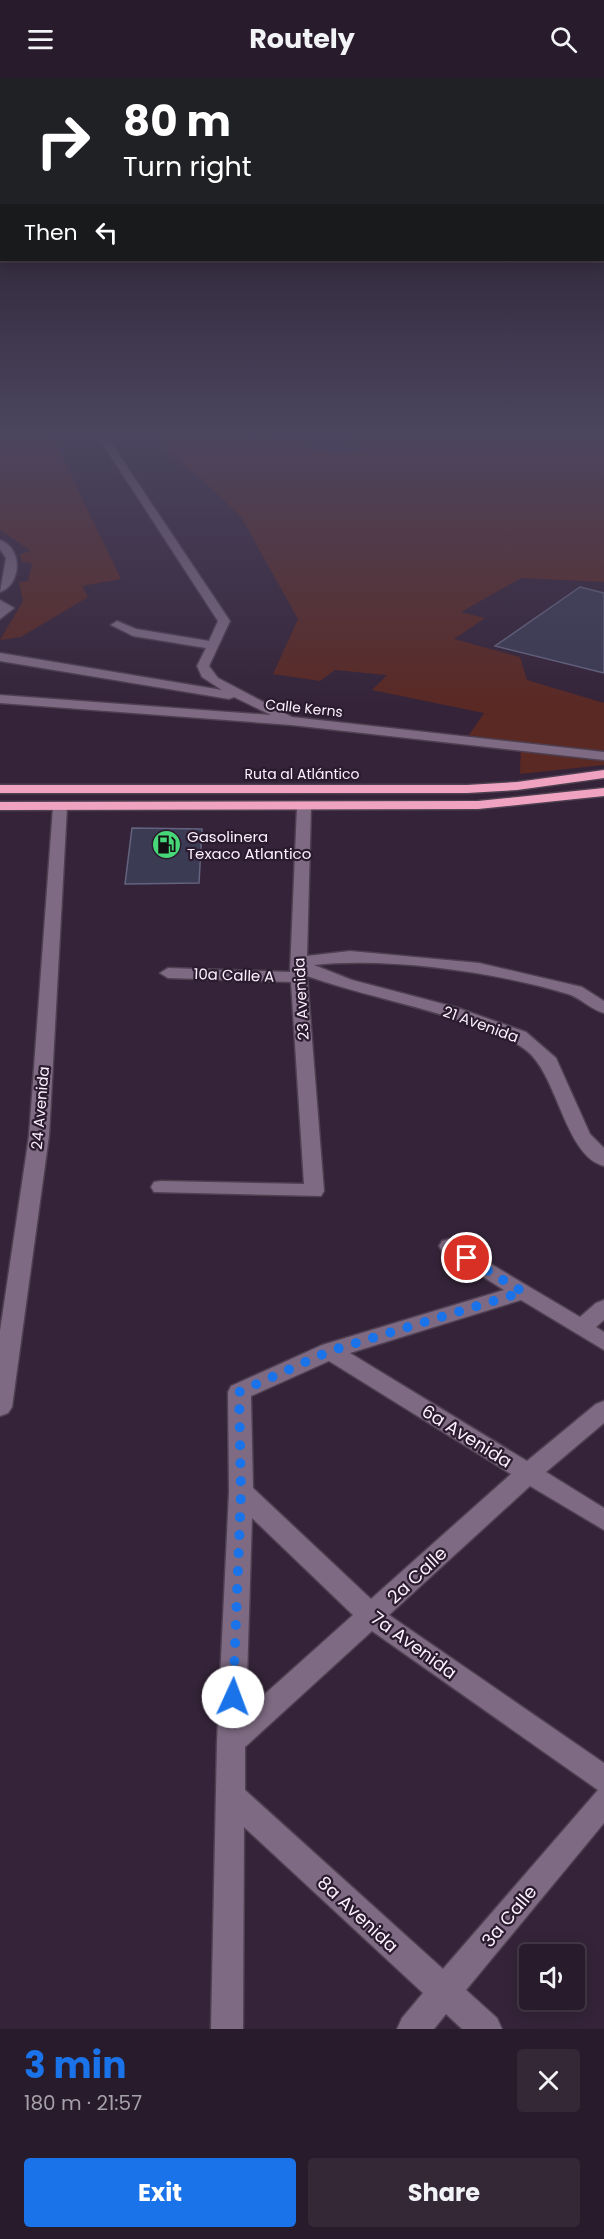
<!DOCTYPE html>
<meta charset="utf-8">
<style>
body{margin:0;font-family:Poppins,sans-serif;background:#342837;color:#f1f3f6;height:100vh;display:flex;flex-direction:column;font-size:22px;white-space:nowrap}
*{box-sizing:border-box;margin:0}
p{font-size:20px;color:#a5a1a9}
.icon{flex:none;width:33px;height:33px;fill:none;stroke:currentColor;stroke-width:2;stroke-linecap:round;stroke-linejoin:round}
.map{position:relative;height:1951px;overflow:hidden}
.sheet{display:flex;flex-direction:column;background:#281b2b;flex:1}
.sheet>*{flex:none}
.guide{position:absolute;left:0px;top:0px;width:604px;height:183px;box-shadow:0 3px 15px #0003,0 0 0 2px #443947;background:#202124;color:#fff;overflow:hidden}
.tools{position:absolute;left:519px;top:1866px;display:grid;gap:12px}
.tools a{display:grid;place-items:center;width:66px;height:66px;border-radius:6px;background:#281b2b;box-shadow:0 3px 15px #0003,0 0 0 2px #443947;font-size:30px}
.pin{position:absolute;display:grid;place-items:center;width:51px;height:51px;color:#fff;margin:-26px;border:3px solid #fff;border-radius:50%;box-shadow:0 2px 6px #0007}
.me{position:absolute;width:66px;margin:-33px;rotate:2deg;stroke-linejoin:round;filter:drop-shadow(0 0 4px #0008)}
.turn{display:flex;align-items:center;gap:21px;height:126px;padding:0 24px;font-size:27px}
.turn .icon{width:78px;height:78px;stroke-width:2.5}
.turn b{display:block;font-size:42px;line-height:51px}
.then{display:flex;align-items:center;height:57px;padding:0 24px;background:#0003;gap:12px;font-size:22px}
.round{display:grid;place-items:center;flex:none;width:63px;height:63px;border-radius:6px;background:#342837}
.summary{display:flex;align-items:center;justify-content:space-between;height:102px;padding:0 24px}
h1{font-size:36px;font-weight:700;line-height:45px;color:#1a73e8}
.primary-button{display:flex;gap:12px;margin-top:auto;padding:12px 24px}
.primary-button a{flex:1;height:69px;border-radius:6px;background:#1a73e8;color:#fff;font-size:24px;font-weight:700;line-height:69px;text-align:center}
.primary-button a+a{background:#342837;color:#f1f3f6}
header{display:flex;justify-content:space-between;align-items:center;height:78px;padding:0 24px;background:#281b2b;font-size:27px;font-weight:700}
.map>svg:first-child{display:block}
.green{fill:#5a2924}
.building{fill:#3c3b54;stroke:#64637f;stroke-width:1.5}
.lines{fill:none;stroke-linecap:round;stroke-linejoin:round}
.minor-casing{stroke:#4e3f51;stroke-width:3}
.highway-casing{stroke:#4e3f51;stroke-width:3}
.minor{fill:#7e6a82;fill-rule:evenodd}
.highway{fill:#f0a3c1;fill-rule:evenodd}
.route{stroke:#1a73e8;stroke-width:10;stroke-dasharray:0 18}
.labels{text-anchor:middle;dominant-baseline:central;stroke-width:4.5;stroke-linejoin:round;paint-order:stroke}
.far-street-label{font-size:14px;fill:#fcf0fe;stroke:#2b1b2f}
.poi-label{font-size:15px;fill:#fcf0fe;stroke:#2b1b2f;text-anchor:start}
.street-label{font-size:15px;fill:#fcf0fe;stroke:#2b1b2f}
.near-street-label{font-size:18px;fill:#fcf0fe;stroke:#2b1b2f}
</style>
<header><svg class="icon" aria-label="menu" viewBox="0 0 24 24"><path d="M4 6h16M4 12h16M4 18h16"/></svg>Routely<svg class="icon" aria-label="search" viewBox="0 0 24 24"><circle cx="10" cy="10" r="6"/><path d="M15 15l6 6"/></svg></header>
<div class="map">
<svg width="604" height="1951" viewBox="0 0 604 1951">
<rect width="100%" height="100%" fill="#352439"/>
<g class="green">
<polygon points="0,355 47,355 57,368 121,501 82,508 88,519 21,559 0,562 23,523 19,504 28,503 32,485 22,484 20,476 31,473 0,452"/>
<polygon points="154,355 275,355 275,361 337,375 362,373 339,355 604,355 604,504 521,500 461,534 485,540 454,561 520,579 527,602 604,625 604,687 520,696 521,666 467,660 484,635 372,612 387,597 335,592 320,603 273,596 298,541 241,439 209,408 167,375"/>
</g>
<g class="building">
<polygon points="580,509 604,515 604,595 495,568"/>
<polygon points="132,750 202,751 199,805 125,806"/>
</g>
<g class="lines">
<defs>
<g id="minor">
<polygon points="90,355 101,355 107,359 230,543 209,588 218,600 292,639 604,674 604,682 291,647 0,625 0,617 271,637 234,619 229,621 0,583 0,575 222,612 202,599 197,588 206,570 133,558 111,547 117,543 136,551 209,563 218,543 101,363"/>
<path d="M0,462C24,471 21,507 0,514L6,480L0,471Z"/>
<polygon points="0,522 14,530 0,541"/>
<polygon points="60,725 67,729 49,1058 12,1329 8,1335 0,1338 0,1253 29,1058 53,729"/>
<path d="M304,725L311,729L307,878L350,873L479,885L582,909L604,923V935C591,932 581,920 568,916C496,894 388,879 314,887L352,902L455,929L526,954L556,980L590,1056L604,1070V1088C565,1078 558,998 527,973C510,959 491,954 470,946C417,927 361,917 307,898L324,1113L321,1118L154,1114L151,1109L154,1104L161,1103L304,1106L291,904L168,900L160,895L168,890L290,894L297,729Z"/>
<path d="M449,1161L580,1239L596,1225L604,1222V1242L596,1249L604,1254V1272L521,1222L350,1275L527,1383L596,1326L604,1323V1345L546,1394L604,1430V1452L530,1408L389,1537L604,1685V1745L466,1912L497,1940L502,1951H462L446,1936L434,1951H397L402,1940L423,1915L244,1749L243,1951H211L217,1664L229,1414L228,1314L231,1308L322,1267L504,1212L442,1173L439,1168L442,1163ZM329,1283L511,1396L371,1521L253,1410L251,1318ZM252,1440L353,1537L246,1633ZM372,1553L598,1712L443,1891L245,1712V1669Z"/>
</g>
<g id="highway">
<polygon points="604,692 604,700 517,712 467,715 0,715 0,707 467,707 517,704"/>
<polygon points="604,710 604,718 478,731 0,732 0,724 478,723"/>
</g>
</defs>
<use href="#minor" class="minor-casing"/>
<use href="#highway" class="highway-casing"/>
<use href="#minor" class="minor"/>
<use href="#highway" class="highway"/>
</g>
<linearGradient id="sky" x2="0" y2="1"><stop stop-color="#1d141f"/><stop offset="0.57" stop-color="#4b455f"/><stop offset="1" stop-color="#4b455f" stop-opacity="0"/></linearGradient>
<rect width="604" height="628" fill="url(#sky)"/>
<g class="lines">
<polyline class="route" points="233,1619 241,1414 239,1314 330,1273 523,1214 467,1180"/>
</g>
<defs>
<symbol id="fuel-disc" viewBox="-11 -11 22 22"><circle r="9.5" fill="#47d779" stroke="#2b1b2f"/><path d="M-5.5-6h7V0h2V4h1.3V-2.5L3-4.5l.8-.8L6-3V5H2.5V1h-1V6h-7ZM-4.2-4.7v3.2H.2V-4.7Z" fill="#111"/></symbol>
</defs>
<g fill-rule="evenodd">
<use href="#fuel-disc" x="150" y="750" width="33" height="33"/>
</g>
<g class="labels">
<g class="far-street-label">
<text transform="translate(304 630) rotate(6)">Calle Kerns</text>
<text x="302" y="696">Ruta al Atlántico</text>
</g>
<g class="poi-label">
<text x="187" y="758">Gasolinera<tspan x="187" dy="17">Texaco Atlantico</tspan></text>
</g>
<g class="street-label">
<text transform="translate(234 897) rotate(2)">10a Calle A</text>
<text transform="translate(301 921) rotate(-93)">23 Avenida</text>
<text transform="translate(481 946) rotate(20)">21 Avenida</text>
<text transform="translate(40 1030) rotate(-85)">24 Avenida</text>
</g>
<g class="near-street-label">
<text transform="translate(467 1358) rotate(32)">6a Avenida</text>
<text transform="translate(417 1497) rotate(-43)">2a Calle</text>
<text transform="translate(414 1567) rotate(36)">7a Avenida</text>
<text transform="translate(358 1836) rotate(43)">8a Avenida</text>
<text transform="translate(509 1838) rotate(-50)">3a Calle</text>
</g>
</g>
</svg>
<div class="tools">
<a><svg class="icon" aria-label="sound" viewBox="0 0 24 24"><path d="M4 9h4l5-4v14l-5-4H4zM17 9q2 3 0 6"/></svg></a>
</div>
<div class="pin" style="left:467px;top:1180px;background:#d93025"><svg class="icon" aria-label="arrive" viewBox="0 0 24 24"><path d="M6 21V4h12l-3 4 3 4H6"/></svg></div>
<svg class="me" style="left:233px;top:1619px" viewBox="-20 -20 40 40"><circle r="19" fill="#fff"/><path d="M0-13L10 11 0 6-10 11z" fill="#1a73e8"/></svg>
<div class="guide">
<div class="turn"><svg class="icon" aria-label="right" viewBox="0 0 24 24"><path d="M7 20v-9h11M14 6l5 5-5 5"/></svg><div><b>80 m</b>Turn right</div></div>
<div class="then">Then<svg class="icon" aria-label="left" viewBox="0 0 24 24"><path d="M17 20v-9H6M10 6l-5 5 5 5"/></svg></div>
</div>
</div>
<section class="sheet">
<div class="summary"><div><h1>3 min</h1><p>180 m · 21:57</p></div><a class="round"><svg class="icon" aria-label="close" viewBox="0 0 24 24"><path d="M6 6l12 12M18 6L6 18"/></svg></a></div>
<div class="primary-button"><a>Exit</a><a>Share</a></div>
</section>
